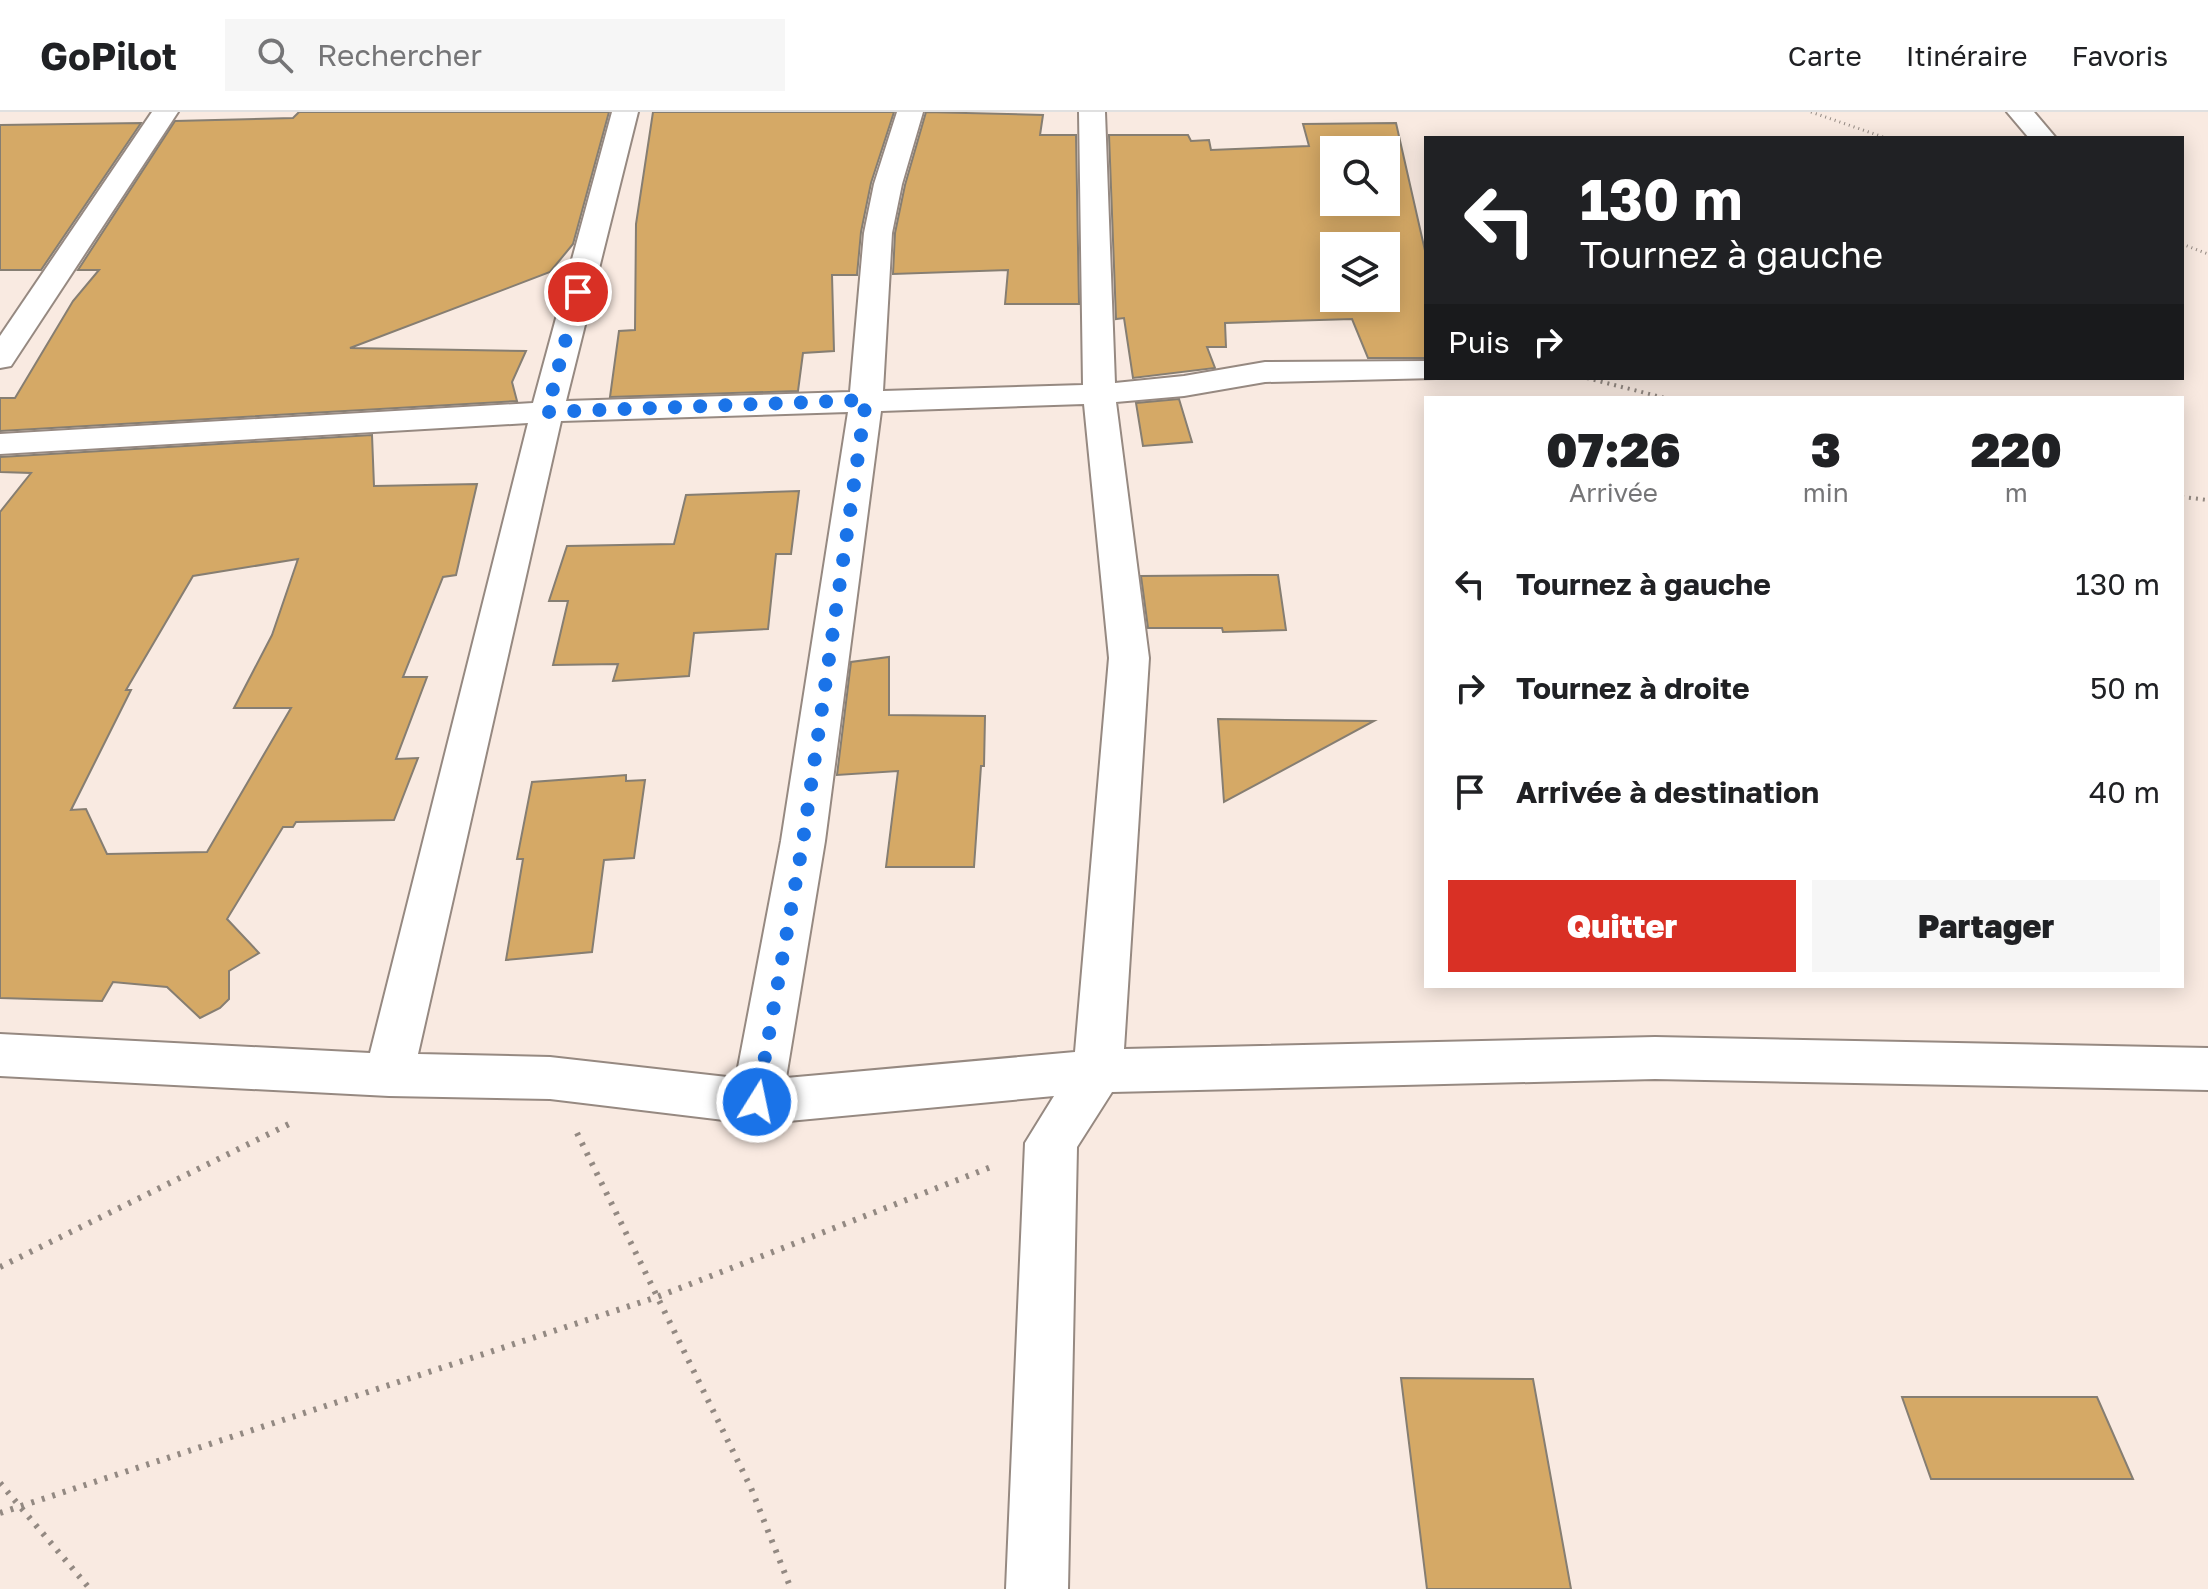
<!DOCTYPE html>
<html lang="fr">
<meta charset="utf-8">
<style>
body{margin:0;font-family:"Golos Text",sans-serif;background:#f6f6f6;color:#202124;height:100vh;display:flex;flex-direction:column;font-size:30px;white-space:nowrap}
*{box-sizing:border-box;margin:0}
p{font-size:26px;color:#757577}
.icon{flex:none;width:44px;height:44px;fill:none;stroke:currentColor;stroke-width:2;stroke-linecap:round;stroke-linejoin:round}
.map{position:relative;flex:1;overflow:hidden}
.panel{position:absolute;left:1424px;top:284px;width:760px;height:592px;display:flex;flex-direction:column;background:#fff;border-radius:0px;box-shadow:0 4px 20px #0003}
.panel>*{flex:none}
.banner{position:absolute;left:1424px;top:24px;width:760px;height:244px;border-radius:0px;box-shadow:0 4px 20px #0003;background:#202124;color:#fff;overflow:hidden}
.buttons{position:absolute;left:1320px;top:24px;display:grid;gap:16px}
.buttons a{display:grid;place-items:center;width:80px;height:80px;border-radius:0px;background:#fff;box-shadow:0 4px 20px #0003;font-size:40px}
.pin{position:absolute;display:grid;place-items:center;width:68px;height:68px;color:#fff;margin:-34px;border:4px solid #fff;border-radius:50%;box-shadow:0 2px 8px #0007}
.me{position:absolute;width:88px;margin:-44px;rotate:10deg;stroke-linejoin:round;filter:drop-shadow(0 0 6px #0008)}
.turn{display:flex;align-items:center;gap:28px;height:168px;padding:0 24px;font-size:36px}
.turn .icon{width:104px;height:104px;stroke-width:2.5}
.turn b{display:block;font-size:56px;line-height:68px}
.then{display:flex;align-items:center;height:76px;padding:0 24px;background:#0003;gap:16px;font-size:30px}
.eta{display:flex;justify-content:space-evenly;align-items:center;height:136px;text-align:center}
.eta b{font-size:48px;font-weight:800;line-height:56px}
.button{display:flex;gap:16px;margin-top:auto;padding:16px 24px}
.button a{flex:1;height:92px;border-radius:0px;background:#d93025;color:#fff;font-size:32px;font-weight:800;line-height:92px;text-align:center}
.button a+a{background:#f6f6f6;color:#202124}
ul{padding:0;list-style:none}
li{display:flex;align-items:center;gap:24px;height:104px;padding:0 24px}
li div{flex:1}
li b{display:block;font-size:30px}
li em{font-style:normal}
header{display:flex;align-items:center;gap:48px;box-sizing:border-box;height:112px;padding:0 40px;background:#fff;border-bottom:2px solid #e0e0e0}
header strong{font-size:38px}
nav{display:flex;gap:44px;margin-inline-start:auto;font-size:28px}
.search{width:560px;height:72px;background:#f6f6f6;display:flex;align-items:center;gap:20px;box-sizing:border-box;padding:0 28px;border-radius:0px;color:#757577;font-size:30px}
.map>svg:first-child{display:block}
.building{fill:#d5a966;stroke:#867e72;stroke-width:2;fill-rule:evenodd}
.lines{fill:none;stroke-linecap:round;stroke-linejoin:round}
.minor-casing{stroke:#968981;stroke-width:4}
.path-far2{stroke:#938982;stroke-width:3;stroke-dasharray:1 4;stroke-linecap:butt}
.path-far1{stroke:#938982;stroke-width:4;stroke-dasharray:2 5;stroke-linecap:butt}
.path{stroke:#938982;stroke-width:6;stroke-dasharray:3 8;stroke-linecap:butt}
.minor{fill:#fff;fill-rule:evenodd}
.route{stroke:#1a73e8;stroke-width:14;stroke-dasharray:0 25.2}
</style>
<header>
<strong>GoPilot</strong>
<div class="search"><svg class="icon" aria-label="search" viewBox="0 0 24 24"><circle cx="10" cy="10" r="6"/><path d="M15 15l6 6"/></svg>Rechercher</div>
<nav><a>Carte</a><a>Itinéraire</a><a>Favoris</a></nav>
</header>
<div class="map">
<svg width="2208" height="1477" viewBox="0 0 2208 1477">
<rect width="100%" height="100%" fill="#f9eae1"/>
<g class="building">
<polygon points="299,0 609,0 573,132 550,160 350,236 526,239 512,270 517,289 0,319 0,286 15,286 73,189 99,158 78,158 175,9 293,6"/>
<polygon points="653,0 894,0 871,71 861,120 857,163 832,163 834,239 803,241 798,279 610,285 619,219 635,218 636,112"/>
<polygon points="926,0 1043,3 1040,23 1076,23 1079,192 1005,192 1008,158 893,162 895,121 905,73"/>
<polygon points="141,11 41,158 0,158 0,13"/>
<path d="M1396,11L1426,143V246H1368L1352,207L1225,211L1226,235H1207L1215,256L1133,266L1124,206L1116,207L1109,23H1188L1191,29L1209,28L1211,38L1309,34L1303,12ZM1334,38H1386V90H1334ZM1334,134H1386V186H1334Z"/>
<polygon points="1179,287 1192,330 1143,334 1136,291"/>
<path d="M372,323L374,374L477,372L456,463L443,465L403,565H427L396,647L418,646L394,708L296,710L293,715H283L227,807L259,841L229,859V887L220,896L200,906L167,875L113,870L102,889L0,886V400L31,361L0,360V345ZM298,447L272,523L234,596H291L207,740L107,742L86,697L71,698L131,578H126L193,464Z"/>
<polygon points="799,379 791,442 776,442 768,517 694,521 689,564 613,569 618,552 553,553 568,489 549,489 567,434 674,432 686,383"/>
<polygon points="1250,463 1278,463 1286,518 1223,520 1222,516 1148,516 1141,464"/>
<polygon points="889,545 889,603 985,604 984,654 981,654 974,755 886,755 898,659 837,663 851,550"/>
<polygon points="1218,607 1286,608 1374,609 1224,690"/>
<polygon points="626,663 626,669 645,668 634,746 604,748 592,840 506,848 523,747 517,747 532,670"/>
<polygon points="1401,1266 1533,1267 1571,1477 1427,1477"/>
<polygon points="1902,1285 2097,1285 2133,1367 1931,1367"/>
</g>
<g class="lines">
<defs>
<g id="minor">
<polygon points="152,0 178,0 11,254 0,256 0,224"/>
<path d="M612,0H638L566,289L850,280L864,121L874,72L897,0H923L902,72L892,121L883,279L1083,273L1079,0H1105L1115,271L1184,264L1265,250L1426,249V266H1436L1265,270L1184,284L1116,290L1149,546L1124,937L1655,925L2208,936V978L1655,967L1112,980L1077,1035L1068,1477H1006L1025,1031L1054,984L757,1012L550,987L389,984L0,964V922L370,941L528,311L0,342V322L533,291ZM1084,292L1109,546L1075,940L786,966L825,729L881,299ZM848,300L781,729L736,966L550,945L418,942L561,309Z"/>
<polygon points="2007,0 2034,0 2056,26 2029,26"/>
</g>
</defs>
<use href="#minor" class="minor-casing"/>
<g class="path-far2">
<polyline points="1811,0 1886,26"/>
<polyline points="2182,132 2208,142"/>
</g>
<g class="path-far1">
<polyline points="1587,266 1665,286"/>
<polyline points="2182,385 2208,388"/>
</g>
<g class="path">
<polyline points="577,1021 751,1376 791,1477"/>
<polyline points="0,1155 291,1011"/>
<polyline points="0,1371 90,1477"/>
<polyline points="0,1401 657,1185 996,1053"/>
</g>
<use href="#minor" class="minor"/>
</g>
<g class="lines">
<polyline class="route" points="578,180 547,300 866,288 803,729 757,990"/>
</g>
</svg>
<div class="buttons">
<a><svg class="icon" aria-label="search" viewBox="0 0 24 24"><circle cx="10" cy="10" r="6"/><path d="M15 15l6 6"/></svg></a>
<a><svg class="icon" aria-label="layers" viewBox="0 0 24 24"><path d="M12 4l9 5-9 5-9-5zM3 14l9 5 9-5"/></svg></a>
</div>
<div class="pin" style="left:578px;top:180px;background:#d93025"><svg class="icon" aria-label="arrive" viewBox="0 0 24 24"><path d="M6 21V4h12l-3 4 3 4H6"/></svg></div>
<svg class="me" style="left:757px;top:990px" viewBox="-20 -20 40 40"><circle r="17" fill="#1a73e8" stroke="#fff" stroke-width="3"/><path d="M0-11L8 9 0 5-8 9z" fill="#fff"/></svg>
<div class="banner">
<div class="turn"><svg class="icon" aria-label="left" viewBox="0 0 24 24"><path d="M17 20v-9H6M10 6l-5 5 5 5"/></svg><div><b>130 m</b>Tournez à gauche</div></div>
<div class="then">Puis<svg class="icon" aria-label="right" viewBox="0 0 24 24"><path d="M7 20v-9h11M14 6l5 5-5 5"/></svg></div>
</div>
<section class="panel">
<div class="eta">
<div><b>07:26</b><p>Arrivée</p></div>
<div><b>3</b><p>min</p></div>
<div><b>220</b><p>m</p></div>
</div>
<ul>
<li><svg class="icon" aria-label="left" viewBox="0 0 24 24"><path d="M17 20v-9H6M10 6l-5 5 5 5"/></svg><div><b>Tournez à gauche</b></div><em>130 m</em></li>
<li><svg class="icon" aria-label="right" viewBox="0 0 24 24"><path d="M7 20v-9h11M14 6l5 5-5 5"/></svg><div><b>Tournez à droite</b></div><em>50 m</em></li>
<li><svg class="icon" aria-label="arrive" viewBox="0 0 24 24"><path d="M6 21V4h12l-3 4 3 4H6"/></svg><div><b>Arrivée à destination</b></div><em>40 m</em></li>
</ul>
<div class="button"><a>Quitter</a><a>Partager</a></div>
</section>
</div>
